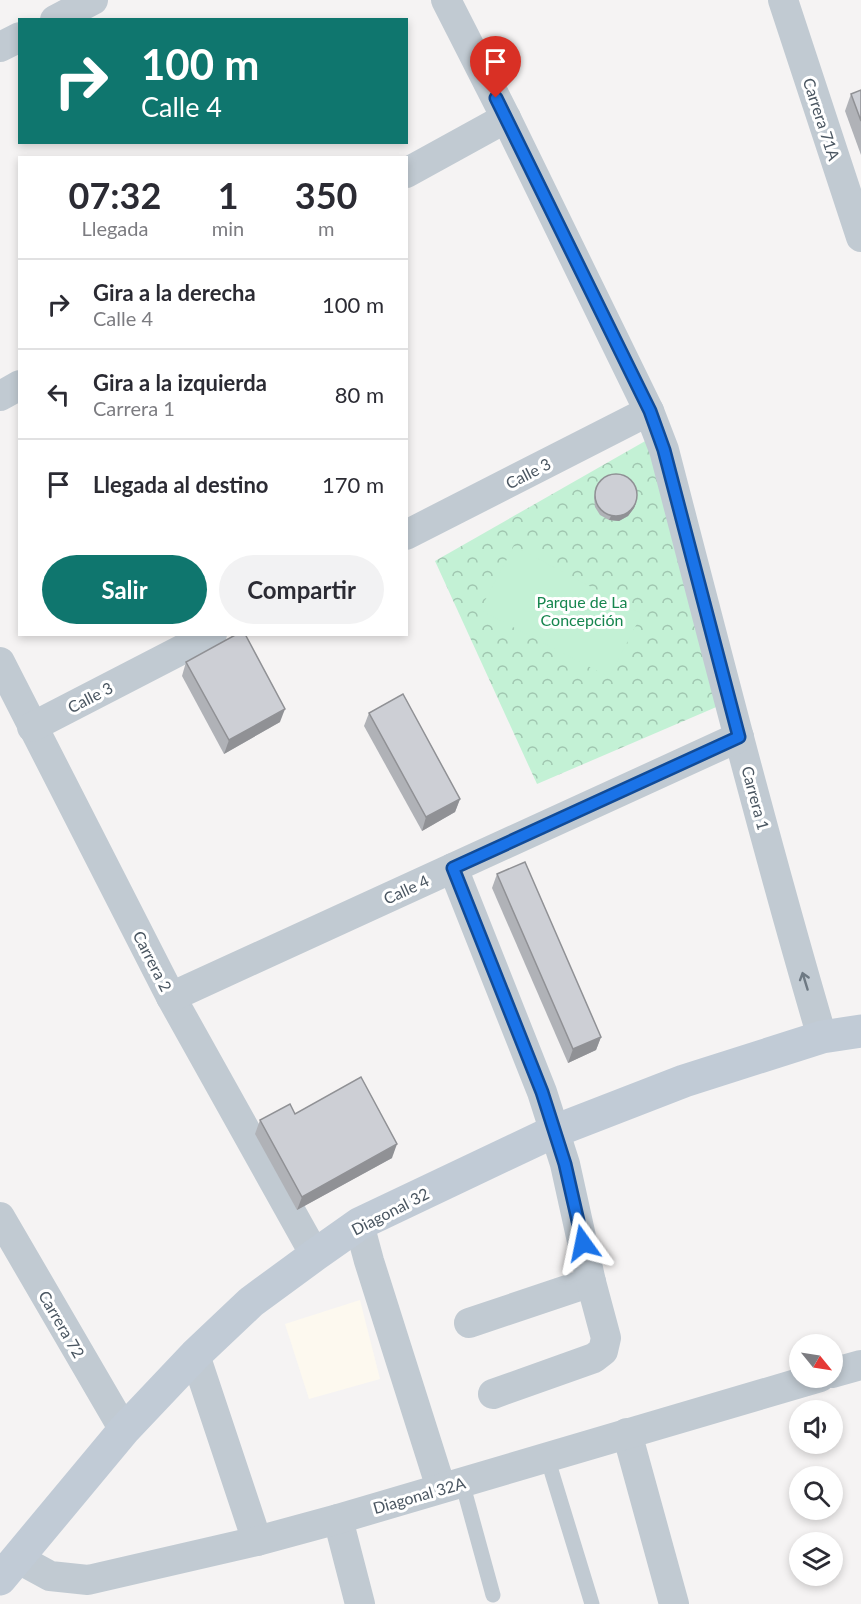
<!DOCTYPE html>
<html lang="es">
<meta charset="utf-8">
<style>
body{margin:0;font-family:Lato,sans-serif;background:#f2f2f3;color:#2b2b33;height:100vh;display:flex;flex-direction:column;font-size:22px;white-space:nowrap}
*{box-sizing:border-box;margin:0}
p{font-size:20px;color:#7c7c81}
.icon{flex:none;width:33px;height:33px;fill:none;stroke:currentColor;stroke-width:2;stroke-linecap:round;stroke-linejoin:round}
.map{position:relative;flex:1;overflow:hidden}
.sheet{position:absolute;left:18px;top:156px;width:390px;height:480px;display:flex;flex-direction:column;background:#fff;border-radius:0px;box-shadow:0 3px 9px #0003}
.sheet>*{flex:none}
.banner{position:absolute;left:18px;top:18px;width:390px;height:126px;border-radius:0px;box-shadow:0 3px 9px #0003;background:#0f766e;color:#fff;overflow:hidden}
.needle{width:39px;rotate:120deg}
.controls{position:absolute;left:789px;top:1334px;display:grid;gap:12px}
.controls a{display:grid;place-items:center;width:54px;height:54px;border-radius:50%;background:#fff;box-shadow:0 3px 9px #0003;font-size:30px}
.pin{position:absolute;display:grid;place-items:center;width:51px;height:51px;color:#fff;margin:-62px -26px;border-radius:50% 50% 50% 0;rotate:-45deg;box-shadow:0 0 6px #0007}
.pin .icon{rotate:45deg}
.me{position:absolute;width:66px;margin:-33px;rotate:348deg;stroke-linejoin:round;filter:drop-shadow(0 0 4px #0008)}
.turn{display:flex;align-items:center;gap:21px;height:126px;padding:0 24px;font-size:27px}
.turn .icon{width:78px;height:78px;stroke-width:2.5}
.turn b{display:block;font-size:42px;line-height:51px}
.eta{display:flex;justify-content:space-evenly;align-items:center;height:102px;text-align:center}
.eta b{font-size:36px;font-weight:700;line-height:42px}
.button{display:flex;gap:12px;margin-top:auto;padding:12px 24px}
.button a{flex:1;height:69px;border-radius:36px;background:#0f766e;color:#fff;font-size:24px;font-weight:700;line-height:69px;text-align:center}
.button a+a{background:#f2f2f3;color:#2b2b33}
ul{padding:0;list-style:none}
li{display:flex;align-items:center;gap:18px;height:90px;padding:0 24px;border-top:2px solid #e1e1e2}
li div{flex:1}
li b{display:block;font-size:22px}
li em{font-style:normal}
.map>svg:first-child{display:block}
.commercial{fill:#fdf9ef}
.park{fill:url(#park-crowns)}
.pitch{fill:#c3f1d5}
.lines{fill:none;stroke-linecap:round;stroke-linejoin:round}
.lane{stroke:#c1cad2;stroke-width:15}
.street{stroke:#c1cad2;stroke-width:30}
.secondary{stroke:#c1cbd6;stroke-width:33}
.wall{fill:#b0b2b7}
.shaded-wall{fill:#909195}
.building{fill:#cdcfd5;stroke:#909195;stroke-width:1.5}
.oneway{stroke:#6e7983}
.route-casing{stroke:#114b97;stroke-width:15}
.route{stroke:#1a73e8;stroke-width:10}
.labels{text-anchor:middle;dominant-baseline:central;stroke-width:6;stroke-linejoin:round;paint-order:stroke}
.street-label{font-size:16px;fill:#4a5661;stroke:#fff}
.park-label{font-size:16px;fill:#17864f;stroke:#fff}
</style>
<div class="map">
<svg width="861" height="1604" viewBox="0 0 861 1604">
<defs>
<pattern id="park-crowns" width="20" height="18" patternUnits="userSpaceOnUse" patternTransform="scale(1.5)"><rect width="20" height="18" fill="#c3f1d5"/><path d="M2 6a3 3 0 1 1 6 0M12 15a3 3 0 1 1 6 0" fill="none" stroke="#a0c6b0"/></pattern>
</defs>
<rect width="100%" height="100%" fill="#f5f3f3"/>
<polygon class="commercial" points="360,1300 380,1379 309,1399 285,1324"/>
<polygon class="park" points="654,436 721,705 537,784 435,561"/>
<polygon class="pitch" points="514,546 642,614 609,677 480,610"/>
<g class="lines">
<g class="lane">
<polyline points="547,1457 592,1604"/>
<polyline points="462,1482 493,1595"/>
</g>
<g class="street">
<path d="M446,0L506,118L649,411L664,450C715,646 765,843 822,1037"/>
<polyline points="783,0 861,237"/>
<polyline points="55,20 93,0"/>
<polyline points="0,47 20,37"/>
<polyline points="406,173 506,118"/>
<polyline points="0,396 20,385"/>
<polyline points="406,535 649,411"/>
<polyline points="0,662 171,997 315,1255"/>
<polyline points="32,727 212,634"/>
<polyline points="453,868 542,1092 565,1164 591,1282 469,1323"/>
<polyline points="171,997 739,737"/>
<polyline points="0,1217 124,1430"/>
<polyline points="359,1224 369,1261 441,1488"/>
<polyline points="195,1355 257,1541"/>
<polyline points="832,1373 861,1365"/>
<polyline points="493,1394 594,1358 603,1351 606,1338 591,1282"/>
<polyline points="627,1433 674,1604"/>
<polyline points="338,1519 360,1604"/>
<polyline points="17,1558 50,1576 88,1580 257,1541 338,1519 820,1377"/>
</g>
<polyline class="secondary" points="0,1579 124,1430 195,1355 251,1302 315,1255 359,1224 555,1131 684,1081 822,1037 861,1031"/>
</g>
<g class="wall">
<polygon points="861,90 861,155 845,111 851,94"/>
<polygon points="599,483 636,503 634,508 628,516 619,521 609,520 600,515 595,507 594,497"/>
<polygon points="186,662 280,722 224,754 182,676"/>
<polygon points="369,713 460,799 455,812 422,831 364,726"/>
<polygon points="497,874 601,1037 596,1050 568,1063 492,888"/>
<polygon points="260,1120 392,1158 297,1210 255,1134"/>
</g>
<g class="shaded-wall">
<polygon points="636,503 634,508 628,516 619,521 609,520 611,516"/>
<polygon points="285,709 280,722 224,754 229,740"/>
<polygon points="460,799 455,812 422,831 426,817"/>
<polygon points="601,1037 596,1050 568,1063 573,1049"/>
<polygon points="397,1144 392,1158 297,1210 302,1197"/>
</g>
<g class="building">
<polygon points="861,90 861,121 851,94"/>
<circle cx="616" cy="495" r="21"/>
<polygon points="237,634 245,634 285,709 229,740 186,662"/>
<polygon points="403,694 460,799 426,817 369,713"/>
<polygon points="525,862 601,1037 573,1049 497,874"/>
<polygon points="361,1077 397,1144 302,1197 260,1120 290,1104 295,1114"/>
</g>
<defs><path id="oneway-shaft" d="M-6 0H5M1.5-3L5.5 0L1.5 3" fill="none" stroke-width="1.6" stroke-linecap="round" stroke-linejoin="round" transform="scale(1.5)"/></defs>
<use class="oneway" href="#oneway-shaft" transform="translate(805 981) rotate(-107)"/>
<g class="lines">
<defs>
<polyline id="route" points="496,98 650,411 664,450 739,737 453,868 542,1092 565,1164 583,1243"/>
</defs>
<use href="#route" class="route-casing"/>
<use href="#route" class="route"/>
</g>
<g class="labels">
<g class="street-label">
<text transform="translate(822 119) rotate(72)">Carrera 71A</text>
<text transform="translate(528 473) rotate(-27)">Calle 3</text>
<text transform="translate(90 697) rotate(-27)">Calle 3</text>
<text transform="translate(756 798) rotate(75)">Carrera 1</text>
<text transform="translate(406 889) rotate(-25)">Calle 4</text>
<text transform="translate(153 961) rotate(63)">Carrera 2</text>
<text transform="translate(390 1211) rotate(-27)">Diagonal 32</text>
<text transform="translate(62 1324) rotate(60)">Carrera 72</text>
<text transform="translate(419 1495) rotate(-16)">Diagonal 32A</text>
</g>
<g class="park-label">
<text x="582" y="601">Parque de La<tspan x="582" dy="18">Concepción</tspan></text>
</g>
</g>
</svg>
<div class="controls">
<a><svg class="needle" viewBox="-14 -14 28 28"><path d="M0-13l5 13h-10z" fill="#e53935"/><path d="M0 13l5-13h-10z" fill="#7c7c81"/></svg></a>
<a><svg class="icon" aria-label="sound" viewBox="0 0 24 24"><path d="M4 9h4l5-4v14l-5-4H4zM17 9q2 3 0 6"/></svg></a>
<a><svg class="icon" aria-label="search" viewBox="0 0 24 24"><circle cx="10" cy="10" r="6"/><path d="M15 15l6 6"/></svg></a>
<a><svg class="icon" aria-label="layers" viewBox="0 0 24 24"><path d="M12 4l9 5-9 5-9-5zM3 14l9 5 9-5"/></svg></a>
</div>
<div class="pin" style="left:496px;top:98px;background:#d93025"><svg class="icon" aria-label="arrive" viewBox="0 0 24 24"><path d="M6 21V4h12l-3 4 3 4H6"/></svg></div>
<svg class="me" style="left:583px;top:1243px" viewBox="-20 -20 40 40"><path d="M0-17L14 15 0 8-14 15z" fill="#1a73e8" stroke="#fff" stroke-width="4"/></svg>
<div class="banner">
<div class="turn"><svg class="icon" aria-label="right" viewBox="0 0 24 24"><path d="M7 20v-9h11M14 6l5 5-5 5"/></svg><div><b>100 m</b>Calle 4</div></div>
</div>
<section class="sheet">
<div class="eta">
<div><b>07:32</b><p>Llegada</p></div>
<div><b>1</b><p>min</p></div>
<div><b>350</b><p>m</p></div>
</div>
<ul>
<li><svg class="icon" aria-label="right" viewBox="0 0 24 24"><path d="M7 20v-9h11M14 6l5 5-5 5"/></svg><div><b>Gira a la derecha</b><p>Calle 4</p></div><em>100 m</em></li>
<li><svg class="icon" aria-label="left" viewBox="0 0 24 24"><path d="M17 20v-9H6M10 6l-5 5 5 5"/></svg><div><b>Gira a la izquierda</b><p>Carrera 1</p></div><em>80 m</em></li>
<li><svg class="icon" aria-label="arrive" viewBox="0 0 24 24"><path d="M6 21V4h12l-3 4 3 4H6"/></svg><div><b>Llegada al destino</b></div><em>170 m</em></li>
</ul>
<div class="button"><a>Salir</a><a>Compartir</a></div>
</section>
</div>
